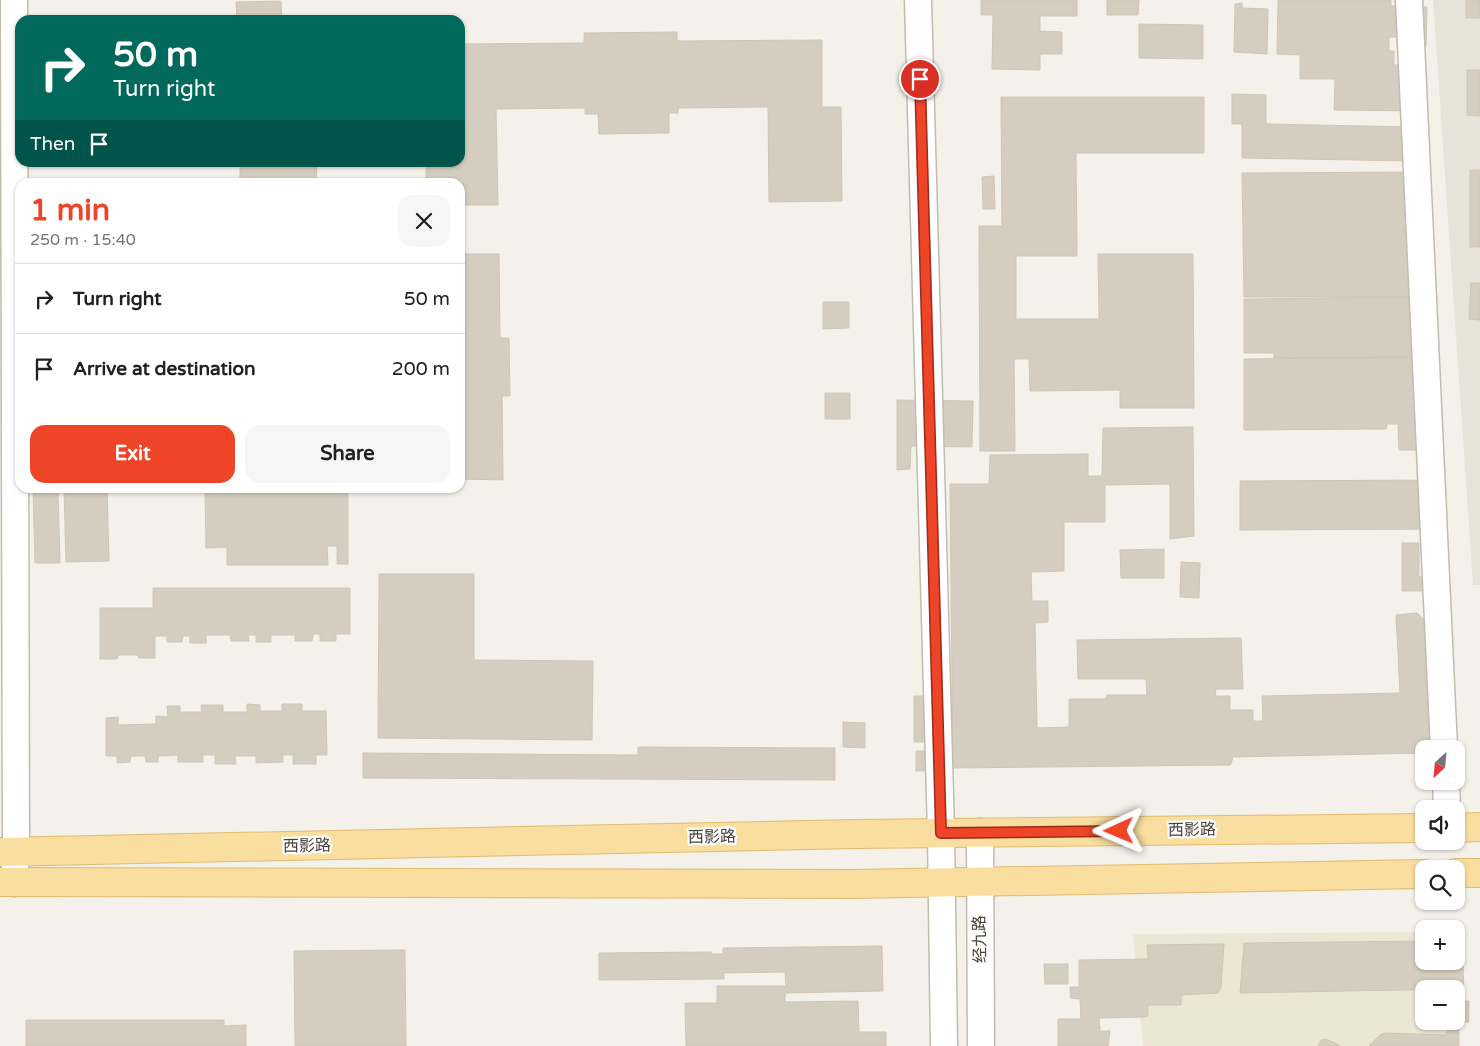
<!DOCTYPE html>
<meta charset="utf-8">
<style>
body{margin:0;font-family:"Varela Round","Noto Sans SC",sans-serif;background:#f6f6f6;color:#202124;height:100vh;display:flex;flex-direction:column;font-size:19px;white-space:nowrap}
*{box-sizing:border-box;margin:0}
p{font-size:16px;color:#757577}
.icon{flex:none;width:28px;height:28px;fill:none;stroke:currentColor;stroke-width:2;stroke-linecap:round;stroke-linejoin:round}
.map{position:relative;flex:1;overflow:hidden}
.side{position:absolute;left:15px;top:178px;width:450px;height:315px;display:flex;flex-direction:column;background:#fff;border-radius:15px;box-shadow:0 1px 4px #0004}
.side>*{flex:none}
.banner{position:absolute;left:15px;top:15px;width:450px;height:152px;border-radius:15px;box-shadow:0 1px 4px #0004;background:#00695c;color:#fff;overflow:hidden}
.needle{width:32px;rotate:206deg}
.buttons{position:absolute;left:1415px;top:740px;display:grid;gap:10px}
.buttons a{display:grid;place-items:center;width:50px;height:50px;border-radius:10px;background:#fff;box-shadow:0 1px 4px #0004;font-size:25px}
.pin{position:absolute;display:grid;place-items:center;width:42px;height:42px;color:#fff;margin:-21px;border:2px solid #fff;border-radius:50%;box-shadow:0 1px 5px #0007}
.me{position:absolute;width:55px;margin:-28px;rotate:269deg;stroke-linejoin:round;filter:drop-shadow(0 0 4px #0008)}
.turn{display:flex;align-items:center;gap:18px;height:105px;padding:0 15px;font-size:22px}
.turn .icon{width:65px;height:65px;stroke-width:2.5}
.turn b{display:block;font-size:35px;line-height:42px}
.then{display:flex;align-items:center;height:48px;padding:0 15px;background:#0003;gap:10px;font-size:19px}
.round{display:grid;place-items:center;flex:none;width:52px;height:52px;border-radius:15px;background:#f6f6f6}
.overview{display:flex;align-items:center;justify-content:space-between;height:85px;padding:0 15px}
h1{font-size:30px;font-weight:800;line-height:38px;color:#ee4428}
.primary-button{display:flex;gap:10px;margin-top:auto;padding:10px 15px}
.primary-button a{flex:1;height:58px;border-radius:15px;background:#ee4428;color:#fff;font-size:20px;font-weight:800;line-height:58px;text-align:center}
.primary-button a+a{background:#f6f6f6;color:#202124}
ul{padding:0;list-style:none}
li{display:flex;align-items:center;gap:15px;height:70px;padding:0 15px;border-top:1px solid #e0e0e0}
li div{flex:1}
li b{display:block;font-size:19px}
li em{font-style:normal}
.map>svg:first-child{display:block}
.residential{fill:#e8e3d9}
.education{fill:#ece6d5}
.building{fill:#d5cdc0;stroke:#d0c5b4}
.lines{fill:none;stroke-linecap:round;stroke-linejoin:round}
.minor-casing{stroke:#c2bcb0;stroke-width:29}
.major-casing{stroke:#debc6f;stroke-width:30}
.minor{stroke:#fff;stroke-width:26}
.major{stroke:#f9de9f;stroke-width:28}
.route-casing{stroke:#9b2c1a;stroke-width:12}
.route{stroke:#ee4428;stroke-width:9}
.labels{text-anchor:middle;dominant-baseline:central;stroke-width:4.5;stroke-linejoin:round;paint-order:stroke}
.street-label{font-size:16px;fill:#484239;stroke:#fff}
</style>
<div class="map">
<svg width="1480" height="1046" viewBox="0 0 1480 1046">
<rect width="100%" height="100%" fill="#f4f1ea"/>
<polygon class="residential" points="1433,0 1480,0 1480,585 1473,585"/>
<polygon class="education" points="1424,932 1424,1021 1453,1021 1454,1046 1143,1046 1133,934"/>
<g class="building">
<polygon points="981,0 1077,0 1077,16 1040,16 1040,31 1062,32 1062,54 1040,54 1040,70 992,69 993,15 981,15"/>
<polygon points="1107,0 1139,0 1138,15 1107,15"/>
<polygon points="1278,0 1391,0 1391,6 1427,7 1426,46 1397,46 1397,37 1389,37 1389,51 1394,51 1394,65 1422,65 1422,111 1334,110 1335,79 1300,79 1300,55 1277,54"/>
<rect x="1466" y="0" width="14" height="18"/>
<polygon points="281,1 282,20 237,20 236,2"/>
<polygon points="1242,3 1242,8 1268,9 1267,54 1234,52 1235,4"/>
<polygon points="1139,24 1203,25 1203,59 1139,58"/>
<polygon points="677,32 677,41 822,40 822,107 841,107 842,201 769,202 768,107 678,108 678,113 669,113 669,133 599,134 598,114 585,114 585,108 496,109 498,205 460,205 460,182 426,182 426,162 460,162 460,44 584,43 584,33"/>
<polygon points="1467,70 1480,70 1480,116 1467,115"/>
<polygon points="1232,94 1266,95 1266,124 1412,127 1411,161 1242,158 1242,124 1232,124"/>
<polygon points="1001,97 1204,97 1204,153 1076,153 1077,256 1016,256 1016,319 1099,319 1098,254 1193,254 1194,408 1120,408 1120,390 1030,391 1029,359 1014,359 1015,451 980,451 979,226 1002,226"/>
<polygon points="240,162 317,162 316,182 240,182"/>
<rect x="1470" y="170" width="10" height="77"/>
<polygon points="1423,172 1422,297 1244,297 1242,173"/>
<polygon points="994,176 995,209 983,209 982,177"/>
<polygon points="460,254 499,254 500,338 509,338 510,396 502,396 503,480 460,479"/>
<polygon points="1471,283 1480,283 1480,320 1469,319"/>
<polygon points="1423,297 1425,357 1274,358 1274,353 1244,353 1244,299"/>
<polygon points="823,302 849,302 849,328 823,329"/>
<polygon points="1424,357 1427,450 1399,450 1398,424 1387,424 1386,429 1245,430 1244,429 1244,359"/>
<rect x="825" y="393" width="25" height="26"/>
<polygon points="897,400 973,401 972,447 911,446 910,469 897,470"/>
<polygon points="1193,427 1194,536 1170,539 1170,484 1105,485 1105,522 1064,522 1064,571 1031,572 1032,601 1048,601 1048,622 1035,623 1037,728 1069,727 1069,699 1106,699 1107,695 1147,695 1146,679 1078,679 1077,640 1241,638 1243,689 1216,689 1215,696 1230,696 1230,710 1253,710 1253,721 1263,721 1262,696 1399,693 1400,692 1396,615 1417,613 1437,632 1434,749 1424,749 1424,753 1233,757 1231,764 1230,765 953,768 950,484 989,484 990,455 1088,454 1088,476 1102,476 1103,428"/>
<polygon points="1441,480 1442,529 1240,530 1240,481"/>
<polygon points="33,488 58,488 60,563 35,563"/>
<polygon points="64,488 107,488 109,561 66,562"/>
<polygon points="205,488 348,488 348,564 337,564 337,546 327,546 328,565 227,565 227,547 206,548"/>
<polygon points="1402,543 1419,543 1419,577 1431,577 1430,591 1402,591"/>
<polygon points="1164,549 1164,578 1121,578 1120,550"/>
<polygon points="1181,562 1200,563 1199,598 1180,597"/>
<polygon points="379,574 474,574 474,660 593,661 592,740 378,738"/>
<polygon points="153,588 350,588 350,634 336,634 336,641 320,641 320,634 313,634 312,641 295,641 295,635 271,635 271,642 256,642 256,635 248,635 249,641 231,641 230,635 206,635 206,643 190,643 190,636 183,636 182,642 167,642 167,636 155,636 155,658 139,658 138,655 118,655 117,659 100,659 100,608 153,608"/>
<rect x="914" y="696" width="16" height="46"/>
<polygon points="247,704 260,705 260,711 282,711 282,704 302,704 302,711 326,711 327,755 316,755 316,764 293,764 293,755 283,755 283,762 256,763 256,756 235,756 236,764 215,764 215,755 203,755 203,762 178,762 178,755 158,756 158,762 146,762 145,756 131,756 130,762 117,763 117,756 106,756 106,718 118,717 118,725 156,724 156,716 168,717 167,706 180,706 180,712 202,712 201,705 223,705 223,712 247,712"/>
<polygon points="843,722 865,723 865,748 843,747"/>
<polygon points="638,747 835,748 835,780 363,778 363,753 638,755"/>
<polygon points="916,751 951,751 952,771 916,771"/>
<polygon points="1456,940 1458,940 1458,959 1463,960 1464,1001 1469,1001 1469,1022 1443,1022 1456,1021 1456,989 1240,993 1244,943 1424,941 1424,961 1456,961"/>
<polygon points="1224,944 1221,987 1218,993 1181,995 1181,1005 1148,1005 1148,1016 1145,1017 1099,1018 1100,1031 1110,1031 1108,1046 1058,1046 1058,1019 1081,1019 1080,999 1071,998 1070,987 1078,987 1079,986 1079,960 1148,959 1147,945"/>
<polygon points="882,946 883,991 785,993 785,1002 858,1001 859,1032 886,1032 886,1046 686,1046 685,1003 717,1003 717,986 786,986 785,972 724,973 724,979 599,980 599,953 711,952 711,954 723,954 723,948"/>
<polygon points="405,950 406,1046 295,1046 294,951"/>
<polygon points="1044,964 1068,964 1068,984 1045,984"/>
<polygon points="26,1020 224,1020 224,1026 246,1025 246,1046 26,1046"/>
<polygon points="1454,1025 1459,1029 1459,1046 1369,1046 1380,1035 1385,1033 1445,1035 1450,1026"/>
<polygon points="1326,1039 1335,1043 1340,1046 1318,1046 1321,1040"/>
</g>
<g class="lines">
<defs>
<g id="minor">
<polyline points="14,0 16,853 14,883"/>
<polyline points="918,0 941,833 944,1046"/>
<polyline points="1409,0 1444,749"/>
<polyline points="1446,781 1447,809"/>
<polyline points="980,832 981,1046"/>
</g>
<g id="major">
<polyline points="1456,828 1480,827"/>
<polyline points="0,852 856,834 1424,828"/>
<polyline points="1456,873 1480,873"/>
<polyline points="0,882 853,884 1424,874"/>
</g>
</defs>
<use href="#minor" class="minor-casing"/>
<use href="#major" class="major-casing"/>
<use href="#minor" class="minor"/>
<use href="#major" class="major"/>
</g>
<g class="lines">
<defs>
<polyline id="route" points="920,79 941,833 1119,831"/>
</defs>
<use href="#route" class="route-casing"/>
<use href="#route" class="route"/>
</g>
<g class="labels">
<g class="street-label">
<text transform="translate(1192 830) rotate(-1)">西影路</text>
<text transform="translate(712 837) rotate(-1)">西影路</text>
<text transform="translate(307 846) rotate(-1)">西影路</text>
<text transform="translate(980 939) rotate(-91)">经九路</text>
</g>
</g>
</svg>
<div class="buttons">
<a><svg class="needle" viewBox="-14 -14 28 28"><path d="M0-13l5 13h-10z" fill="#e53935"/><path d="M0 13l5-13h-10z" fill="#757577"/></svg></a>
<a><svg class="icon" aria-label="sound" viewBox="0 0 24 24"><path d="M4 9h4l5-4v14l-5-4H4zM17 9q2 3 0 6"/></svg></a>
<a><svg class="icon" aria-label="search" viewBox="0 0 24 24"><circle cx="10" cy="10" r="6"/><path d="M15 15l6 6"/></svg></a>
<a>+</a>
<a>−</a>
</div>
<div class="pin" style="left:920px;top:79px;background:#d93025"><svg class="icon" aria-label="arrive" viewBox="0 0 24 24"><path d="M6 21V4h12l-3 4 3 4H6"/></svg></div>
<svg class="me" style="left:1119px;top:831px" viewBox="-20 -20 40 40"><path d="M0-17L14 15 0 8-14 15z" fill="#ee4428" stroke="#fff" stroke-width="4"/></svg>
<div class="banner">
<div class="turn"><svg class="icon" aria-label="right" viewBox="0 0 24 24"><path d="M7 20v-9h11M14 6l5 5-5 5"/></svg><div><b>50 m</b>Turn right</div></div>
<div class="then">Then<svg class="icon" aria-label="arrive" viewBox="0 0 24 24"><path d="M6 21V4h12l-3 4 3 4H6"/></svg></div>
</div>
<section class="side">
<div class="overview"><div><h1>1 min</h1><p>250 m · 15:40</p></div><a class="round"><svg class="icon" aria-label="close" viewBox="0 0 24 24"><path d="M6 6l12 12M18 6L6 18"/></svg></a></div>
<ul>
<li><svg class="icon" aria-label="right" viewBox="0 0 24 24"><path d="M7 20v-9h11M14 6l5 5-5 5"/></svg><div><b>Turn right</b></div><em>50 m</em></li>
<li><svg class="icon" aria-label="arrive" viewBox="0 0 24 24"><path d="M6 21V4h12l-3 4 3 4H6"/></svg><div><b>Arrive at destination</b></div><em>200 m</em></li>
</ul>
<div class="primary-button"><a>Exit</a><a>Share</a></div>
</section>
</div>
